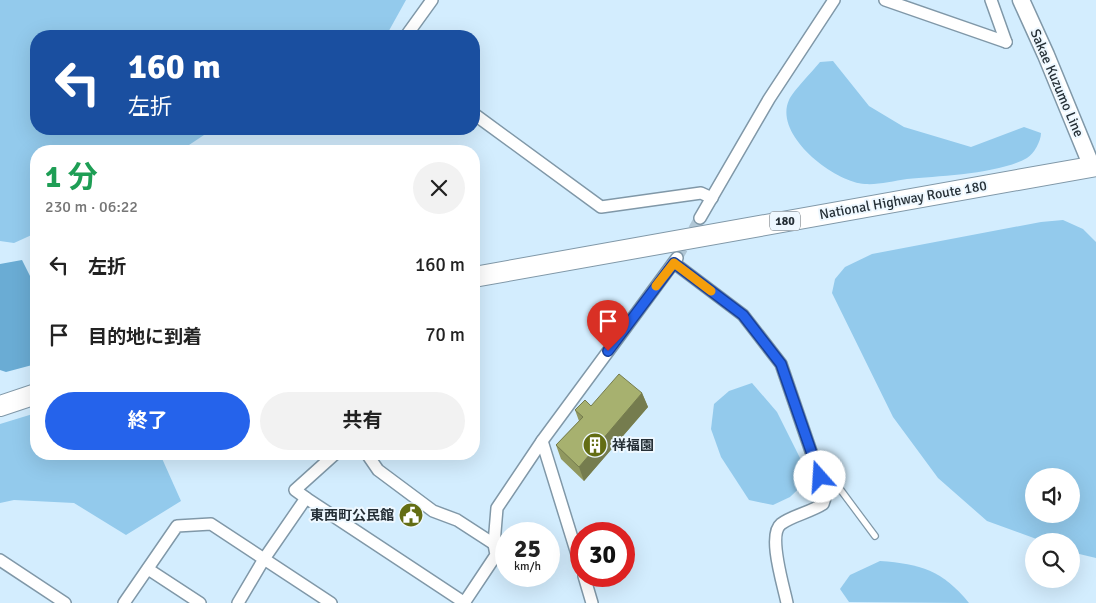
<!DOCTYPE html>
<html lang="ja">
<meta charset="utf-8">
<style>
body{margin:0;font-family:Signika,"Noto Sans JP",sans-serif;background:#f2f2f2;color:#222;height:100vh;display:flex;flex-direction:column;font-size:19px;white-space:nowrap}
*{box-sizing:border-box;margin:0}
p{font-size:16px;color:#767676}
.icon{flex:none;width:28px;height:28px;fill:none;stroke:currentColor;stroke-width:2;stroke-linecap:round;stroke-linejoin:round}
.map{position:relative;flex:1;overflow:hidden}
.details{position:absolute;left:30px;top:145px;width:450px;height:315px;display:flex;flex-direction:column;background:#fff;border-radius:20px;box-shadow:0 5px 20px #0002}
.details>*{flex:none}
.top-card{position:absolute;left:30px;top:30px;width:450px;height:105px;border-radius:20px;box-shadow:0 5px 20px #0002;background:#1a4fa0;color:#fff;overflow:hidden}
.tools{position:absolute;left:1025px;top:468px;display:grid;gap:10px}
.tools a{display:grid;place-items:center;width:55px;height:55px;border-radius:50%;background:#fff;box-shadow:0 5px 20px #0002;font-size:25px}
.speed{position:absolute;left:495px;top:522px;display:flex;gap:10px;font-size:25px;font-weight:700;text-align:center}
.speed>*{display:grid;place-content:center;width:65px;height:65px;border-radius:50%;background:#fff;box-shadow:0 5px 20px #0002;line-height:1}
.speed small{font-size:12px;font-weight:400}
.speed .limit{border:8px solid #d22;background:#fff;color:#111}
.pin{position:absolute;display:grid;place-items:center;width:42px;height:42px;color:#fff;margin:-51px -21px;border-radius:50% 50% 50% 0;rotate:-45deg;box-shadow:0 0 5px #0007}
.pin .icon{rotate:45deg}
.me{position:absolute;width:55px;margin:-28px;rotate:341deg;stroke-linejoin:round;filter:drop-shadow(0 0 4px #0008)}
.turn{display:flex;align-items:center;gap:18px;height:105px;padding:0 15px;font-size:22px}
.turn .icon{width:65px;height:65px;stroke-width:2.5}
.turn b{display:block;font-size:35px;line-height:42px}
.round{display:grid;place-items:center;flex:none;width:52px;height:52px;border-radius:26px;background:#f2f2f2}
.head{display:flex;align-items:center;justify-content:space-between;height:85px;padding:0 15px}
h1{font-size:30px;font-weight:700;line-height:38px;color:#1e9e55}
.cta{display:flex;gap:10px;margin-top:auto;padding:10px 15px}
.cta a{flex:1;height:58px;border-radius:30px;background:#2563eb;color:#fff;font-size:20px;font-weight:700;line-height:58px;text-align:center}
.cta a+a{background:#f2f2f2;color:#222}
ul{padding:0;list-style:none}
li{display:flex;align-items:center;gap:15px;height:70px;padding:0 15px}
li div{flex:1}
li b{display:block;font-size:19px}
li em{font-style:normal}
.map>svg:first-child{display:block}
.green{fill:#93caec;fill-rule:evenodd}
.water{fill:#6aacd4}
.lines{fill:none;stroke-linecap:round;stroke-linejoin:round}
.minor-tunnel{stroke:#b0c7d6;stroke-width:11;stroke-dasharray:11 5.5;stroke-linecap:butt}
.service-casing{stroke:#8098a8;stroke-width:8}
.minor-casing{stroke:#8098a8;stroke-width:14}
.secondary-casing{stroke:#8098a8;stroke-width:19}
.trunk-casing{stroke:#8098a8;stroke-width:22}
.service{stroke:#fff;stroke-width:5.5}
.minor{stroke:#fff;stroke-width:11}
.secondary{stroke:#fff;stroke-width:16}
.trunk{stroke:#fff;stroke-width:20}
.wall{fill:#90985f}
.shaded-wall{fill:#757c4e}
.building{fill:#a7b16f;stroke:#757c4e}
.route-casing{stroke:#184099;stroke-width:12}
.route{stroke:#2563eb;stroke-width:9}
.slow{stroke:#f59e0b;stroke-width:9}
.labels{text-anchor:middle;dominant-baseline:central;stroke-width:4;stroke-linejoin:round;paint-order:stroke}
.shield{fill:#eef8ff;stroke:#616b72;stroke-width:1}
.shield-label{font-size:12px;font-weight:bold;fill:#252f36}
.street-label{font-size:14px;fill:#252f36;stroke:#eef8ff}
.poi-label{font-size:14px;font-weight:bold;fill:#252f36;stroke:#eef8ff;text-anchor:start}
</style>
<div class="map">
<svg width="1096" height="603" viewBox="0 0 1096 603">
<rect width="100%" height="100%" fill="#d3edfe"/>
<g class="green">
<polygon points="0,0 406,0 386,36 36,36 36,129 213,129 180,151 36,151 36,233 14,243 0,241"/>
<path d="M833,61L869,106L904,127L971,147L1024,127L1041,133C1041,141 1034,154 1027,158C999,174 939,176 907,179C893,181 878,185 865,184C834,182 773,135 789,100C793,91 813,71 820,62Z"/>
<path d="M1063,220L1083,229L1096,242V558L1071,552V541H1042L987,521L938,478L893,417L832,293L835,279L845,267L872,254L1041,222ZM1071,476V514H1034V476Z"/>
<polygon points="752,383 777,412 810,478 790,497 773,505 749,500 721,457 711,429 714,404 729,391"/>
<polygon points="36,413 36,454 160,454 181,501 126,535 74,503 14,500 0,503 0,424"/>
<path d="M880,561C921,564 942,570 969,603L849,602L840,589L850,575Z"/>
</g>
<polygon class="water" points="22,260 36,288 36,364 6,372 0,370 0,264"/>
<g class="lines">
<polyline class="minor-tunnel" points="677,258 700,218"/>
<defs>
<polyline id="service" points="826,495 840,489 875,536"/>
<g id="minor">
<polyline points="885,0 1006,42"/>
<polyline points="991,0 1006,42"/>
<polyline points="406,36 432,0"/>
<polyline points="474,114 601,207 701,193 712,198"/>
<polyline points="700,218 769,99 834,0"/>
<path d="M674,263L743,315L781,364L826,495L823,504C811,512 791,516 781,524C767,535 784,587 787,603"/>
<polyline points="542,441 581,567"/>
<polyline points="367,454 378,470 433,511 457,520 494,544"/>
<polyline points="306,498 465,603"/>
<polyline points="0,560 65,603"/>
<polyline points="148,569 200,603"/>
<polyline points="584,576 592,603"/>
<polyline points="124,603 177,526 211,524 331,603"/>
<polyline points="238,603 264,559 306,498 295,490 335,454"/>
<polyline points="464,603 496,555 494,544 497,508 542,441 677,258"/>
</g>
<polyline id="secondary" points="1021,0 1046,55 1092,167"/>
<g id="trunk">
<polyline points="474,277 1096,166"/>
<polyline points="0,406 36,394"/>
</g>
</defs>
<use href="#service" class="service-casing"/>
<use href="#minor" class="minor-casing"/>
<use href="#secondary" class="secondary-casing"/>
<use href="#trunk" class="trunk-casing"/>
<use href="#service" class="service"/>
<use href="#minor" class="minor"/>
<use href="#secondary" class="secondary"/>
<use href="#trunk" class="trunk"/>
</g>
<polygon class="wall" points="642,393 648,407 584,481 561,459 556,445 579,421 575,410 591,406"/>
<polygon class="shaded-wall" points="642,393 648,407 584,481 579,467"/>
<polygon class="building" points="619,374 642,393 579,467 556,445 583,417 575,410 585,400 591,406"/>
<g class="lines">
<defs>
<polyline id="route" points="608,351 674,263 743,315 781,364 820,477"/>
</defs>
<use href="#route" class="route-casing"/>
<use href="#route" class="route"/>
<polyline class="slow" points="656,286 674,263 711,291"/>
</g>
<defs>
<symbol id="building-disc" viewBox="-11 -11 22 22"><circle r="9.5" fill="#636d13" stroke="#eef8ff"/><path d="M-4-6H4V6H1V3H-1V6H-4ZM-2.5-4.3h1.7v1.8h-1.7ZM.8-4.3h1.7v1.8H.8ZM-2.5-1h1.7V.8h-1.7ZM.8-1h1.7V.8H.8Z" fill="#fff"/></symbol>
<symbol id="civic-disc" viewBox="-11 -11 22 22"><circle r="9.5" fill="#636d13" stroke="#eef8ff"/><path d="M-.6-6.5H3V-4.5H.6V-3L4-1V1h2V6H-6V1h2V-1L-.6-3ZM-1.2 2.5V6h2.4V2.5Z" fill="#fff"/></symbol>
</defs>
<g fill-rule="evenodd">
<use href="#building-disc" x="581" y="431" width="28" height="28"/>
<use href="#civic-disc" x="397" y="501" width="28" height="28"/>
</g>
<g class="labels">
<rect class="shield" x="770" y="211.5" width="30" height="19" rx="4"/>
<g class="shield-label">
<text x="785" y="221">180</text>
</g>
<g class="street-label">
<text transform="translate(1057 83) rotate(67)">Sakae Kuzumo Line</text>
<text transform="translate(903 200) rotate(-10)">National Highway Route 180</text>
</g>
<g class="poi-label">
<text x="612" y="445">祥福園</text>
<text x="394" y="515" text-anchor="end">東西町公民館</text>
</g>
</g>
</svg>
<div class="tools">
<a><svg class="icon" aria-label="sound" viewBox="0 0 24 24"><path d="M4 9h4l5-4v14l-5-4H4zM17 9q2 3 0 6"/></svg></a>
<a><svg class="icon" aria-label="search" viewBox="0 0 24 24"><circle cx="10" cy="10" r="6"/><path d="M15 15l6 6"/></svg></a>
</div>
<div class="speed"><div>25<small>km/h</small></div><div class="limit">30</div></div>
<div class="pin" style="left:608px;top:351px;background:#d93025"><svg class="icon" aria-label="arrive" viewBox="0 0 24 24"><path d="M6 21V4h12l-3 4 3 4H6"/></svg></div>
<svg class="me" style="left:820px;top:477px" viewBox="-20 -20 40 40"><circle r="19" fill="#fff"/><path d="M0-13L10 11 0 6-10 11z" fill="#2563eb"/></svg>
<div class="top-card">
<div class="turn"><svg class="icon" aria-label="left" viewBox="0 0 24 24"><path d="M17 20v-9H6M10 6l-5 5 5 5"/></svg><div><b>160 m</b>左折</div></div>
</div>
<section class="details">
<div class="head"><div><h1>1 分</h1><p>230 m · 06:22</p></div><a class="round"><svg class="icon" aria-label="close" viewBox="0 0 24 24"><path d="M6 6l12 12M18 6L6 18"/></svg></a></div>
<ul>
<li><svg class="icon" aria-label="left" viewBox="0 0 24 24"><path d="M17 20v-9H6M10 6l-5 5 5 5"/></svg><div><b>左折</b></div><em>160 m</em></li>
<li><svg class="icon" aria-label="arrive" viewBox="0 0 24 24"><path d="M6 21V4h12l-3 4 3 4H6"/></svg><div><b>目的地に到着</b></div><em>70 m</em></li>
</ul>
<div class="cta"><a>終了</a><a>共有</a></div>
</section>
</div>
